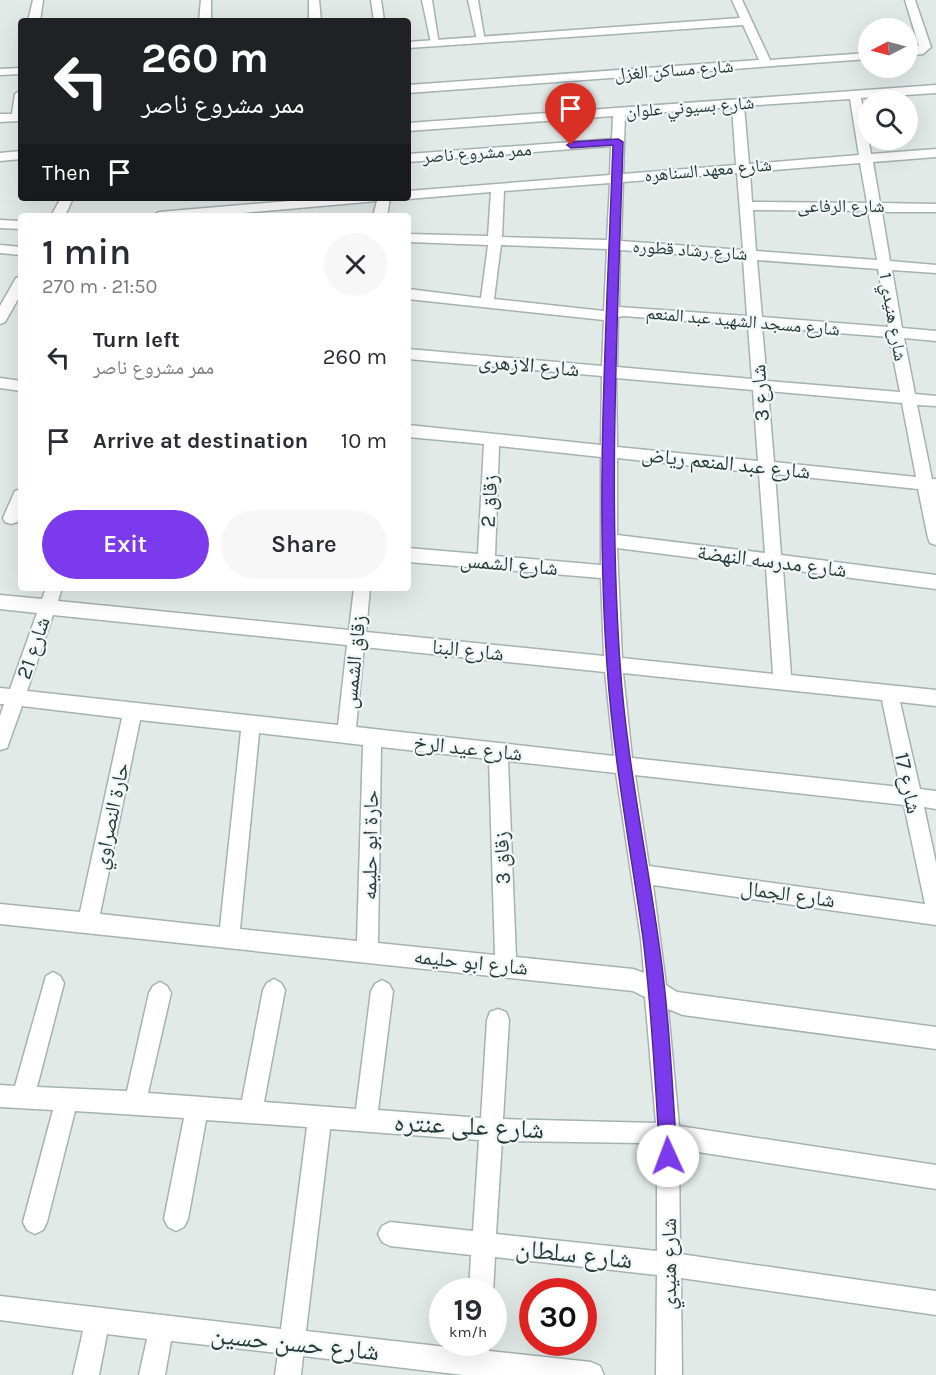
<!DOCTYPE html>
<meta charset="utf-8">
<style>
body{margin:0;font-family:Karla,"Noto Naskh Arabic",sans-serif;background:#f7f7f7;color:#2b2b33;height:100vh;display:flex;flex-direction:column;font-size:22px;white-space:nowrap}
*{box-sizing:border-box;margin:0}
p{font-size:20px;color:#7c7c81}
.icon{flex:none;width:33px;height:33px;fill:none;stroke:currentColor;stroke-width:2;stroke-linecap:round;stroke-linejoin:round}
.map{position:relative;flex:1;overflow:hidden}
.details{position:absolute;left:18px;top:213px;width:393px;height:378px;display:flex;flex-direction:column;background:#fff;border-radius:6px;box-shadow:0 6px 24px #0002}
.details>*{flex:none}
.banner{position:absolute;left:18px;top:18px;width:393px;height:183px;border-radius:6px;box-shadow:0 6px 24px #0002;background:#202124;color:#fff;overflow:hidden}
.needle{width:39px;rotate:264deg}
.controls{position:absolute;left:858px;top:18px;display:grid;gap:12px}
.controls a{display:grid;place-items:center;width:60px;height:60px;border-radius:50%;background:#fff;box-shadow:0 6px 24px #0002;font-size:30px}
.speed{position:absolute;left:429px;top:1278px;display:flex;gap:12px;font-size:30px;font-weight:700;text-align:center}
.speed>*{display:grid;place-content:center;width:78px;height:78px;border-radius:50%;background:#fff;box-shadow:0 6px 24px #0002;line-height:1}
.speed small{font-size:15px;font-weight:400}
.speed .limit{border:9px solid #d22;background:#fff;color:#111}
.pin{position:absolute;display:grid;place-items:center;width:51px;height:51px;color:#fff;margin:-62px -26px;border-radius:50% 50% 50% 0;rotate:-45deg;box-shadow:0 0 6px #0007}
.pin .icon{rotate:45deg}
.me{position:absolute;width:66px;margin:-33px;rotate:358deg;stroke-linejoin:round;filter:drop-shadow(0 0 4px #0008)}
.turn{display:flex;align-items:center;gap:21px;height:126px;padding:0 24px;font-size:27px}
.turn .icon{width:78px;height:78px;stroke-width:2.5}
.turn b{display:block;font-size:42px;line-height:51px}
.then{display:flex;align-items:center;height:57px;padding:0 24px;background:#0003;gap:12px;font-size:22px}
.round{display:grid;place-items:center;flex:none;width:63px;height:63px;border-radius:32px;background:#f7f7f7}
.summary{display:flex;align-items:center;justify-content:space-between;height:102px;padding:0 24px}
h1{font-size:36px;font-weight:600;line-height:45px}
.primary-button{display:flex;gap:12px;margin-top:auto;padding:12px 24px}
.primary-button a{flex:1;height:69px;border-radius:36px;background:#7c3aed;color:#fff;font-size:24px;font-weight:600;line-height:69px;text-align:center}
.primary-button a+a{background:#f7f7f7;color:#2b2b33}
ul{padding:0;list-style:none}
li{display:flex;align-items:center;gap:18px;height:84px;padding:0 24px}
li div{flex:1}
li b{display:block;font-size:22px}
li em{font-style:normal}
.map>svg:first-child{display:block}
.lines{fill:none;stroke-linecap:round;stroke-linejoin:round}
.lane-casing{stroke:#a5b2b0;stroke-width:3}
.street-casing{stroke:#a5b2b0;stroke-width:3}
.lane{fill:#fff;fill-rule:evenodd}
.street{fill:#fff;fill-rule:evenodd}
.route{fill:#7c3aed;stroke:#51269a;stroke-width:1.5}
.labels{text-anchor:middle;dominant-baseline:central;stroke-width:4.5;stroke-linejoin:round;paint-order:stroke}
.far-street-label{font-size:18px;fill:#233a38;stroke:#f2f7f6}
.street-label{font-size:21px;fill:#233a38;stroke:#f2f7f6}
.near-street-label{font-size:26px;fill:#233a38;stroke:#f2f7f6}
</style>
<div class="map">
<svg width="936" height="1375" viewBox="0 0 936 1375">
<rect width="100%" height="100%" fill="#e2eae8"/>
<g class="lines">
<defs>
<g id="lane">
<polygon points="371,0 381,0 384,21 374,21"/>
<polygon points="422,0 432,0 439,45 431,43"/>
<polygon points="468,0 478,0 485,42 477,40"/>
</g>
<g id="street">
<polygon points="33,0 43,0 40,21 28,21"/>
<polygon points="201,0 211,0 211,21 199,21"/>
<polygon points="309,0 319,0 321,21 309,21"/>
<polygon points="732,0 742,0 770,60 868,53 868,59 408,93 408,85 759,60 743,25 408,48 408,42 740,18"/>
<polygon points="905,0 915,0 931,47 923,54 908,56 908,50 919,46"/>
<polygon points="21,68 21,74 0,75 0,69"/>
<path d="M936,85V93L861,98L871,154L936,149V157L873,162L880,203L936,204V212H882L890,261L936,265V273L892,270L902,328L936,331V341L904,338L915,394L936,396V406L917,405L932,479H936V545L930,543L928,538L918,489L775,474L781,555L936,575V589L783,569L791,675L936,690V706L900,702L920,789L936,791V809L924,807L936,863V925L653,885L666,985L677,992L936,1027V1049L683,1015L668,1009L679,1126L936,1165V1189L679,1149L680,1254L936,1291V1315L681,1278L682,1375H656L657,1275L495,1257L493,1292H469L471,1255L390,1246L382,1242L378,1234L382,1226L390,1222L473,1231L479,1140L330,1129L306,1331L464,1349L465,1342H489V1351L591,1362L600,1366L604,1375H463L303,1356L301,1375H275L278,1353L171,1341L165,1375H139L147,1339L107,1334L99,1375H73L83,1331L0,1320V1296L281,1329L307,1127L206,1120L188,1219L184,1227L176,1231L168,1227L164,1219L184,1118L75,1111L47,1222L43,1230L35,1234L27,1230L23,1222L53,1110L0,1107V1085L15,1086L46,976L53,972L60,976L64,983L37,1087L127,1091L149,993L153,986L160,982L167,986L171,993L148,1093L242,1100L263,990L267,983L274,979L281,983L285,990L264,1102L356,1109L371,991L375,984L382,980L389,984L393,991L378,1110L481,1118L487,1020L490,1012L498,1009L506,1012L509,1020L503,1119L656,1123L645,997L633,991L0,924V904L80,912L122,718L22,706L7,748L0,750V716L4,704H0V688L10,689L37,613L0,609V595L42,599L46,588H62L58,601L349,630L354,588H370L366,632L604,656L601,578L408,562V548L478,554L484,444L408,437V425L601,445L602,376L408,359V349L602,366L604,320L408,299V289L481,298L488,245L408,242V234L488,236L491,192L408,199L404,198H408V191L610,175L611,146L408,162V154L612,139L613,116L408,131V123ZM850,99L859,155L749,164L744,106ZM732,107L736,165L623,174L625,115ZM860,163L867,203L752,202L750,172ZM737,173L743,250L621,241L623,182ZM610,183L607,240L502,237L504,191ZM753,210L868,211L877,260L756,251ZM501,245L607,249L604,311L494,299ZM620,250L743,259L747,316L619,307ZM757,260L878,269L888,327L762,317ZM624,316L748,326L752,379L617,367L618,317ZM762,327L889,337L900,392L767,381ZM616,378L753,390L758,461L617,447ZM768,391L902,403L916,477L774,462ZM499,446L601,457V565L495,556ZM617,458L759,473L765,553L617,535ZM617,548L766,567L773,674L622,658ZM53,615L347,645L338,725L27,691ZM364,647L605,672L614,756L356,727ZM623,673L882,700L900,787L632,758ZM140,720L241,731L220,927L100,914ZM259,733L363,745L357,941L240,929ZM381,747L489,759L495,955L378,943ZM508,761L616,773L641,939L644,973L633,969L516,957ZM635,775L904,805L925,904L649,866ZM502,1141L642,1143L657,1146V1251L496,1234Z"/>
<polygon points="21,90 21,121 0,122 0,114 12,114 15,94"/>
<polygon points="21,151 21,159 0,161 0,153"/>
<polygon points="61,198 73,198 65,216 51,216"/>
<polygon points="326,198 390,198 387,216 373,216 377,201 208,216 152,216 159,212"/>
<polygon points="0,220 21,221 21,229 0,228"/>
<polygon points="0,245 21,247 21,255 0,253"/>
<polygon points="21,276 21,294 5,322 0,324 0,306 16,278"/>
<polygon points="0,378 21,381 21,391 0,388"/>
<polygon points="21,489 21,514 17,522 11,524 5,522 3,518 15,491"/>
</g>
</defs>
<use href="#lane" class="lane-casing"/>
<use href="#street" class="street-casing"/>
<use href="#lane" class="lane"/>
<use href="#street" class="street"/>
</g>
<path class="route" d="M618,139L623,142C618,315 608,490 620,663C626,755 645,846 658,937C669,1009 672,1083 677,1156L675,1162L668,1165L662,1162L660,1156C655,1083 652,1010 643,938C630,846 613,756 607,665C595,492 607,318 613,145L571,148L567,145L571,142Z"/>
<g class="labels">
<g class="far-street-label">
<text transform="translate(674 70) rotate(-4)">شارع مساكن الغزل</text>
<text transform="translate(690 107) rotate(-4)">شارع بسيوني علوان</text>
<text transform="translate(477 153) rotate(-4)">ممر مشروع ناصر</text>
<text transform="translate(708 170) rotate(-5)">شارع معهد السناهره</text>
<text x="841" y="206">شارع الرفاعى</text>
<text transform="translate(690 250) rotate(4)">شارع رشاد قطوره</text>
<text transform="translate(893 317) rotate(80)">شارع هنيدي 1</text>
<text transform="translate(743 321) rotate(5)">شارع مسجد الشهيد عبد المنعم</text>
</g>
<g class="street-label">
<text transform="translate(529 365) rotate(5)">شارع الازهرى</text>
<text transform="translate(760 393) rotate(-94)">شارع 3</text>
<text transform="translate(726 463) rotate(6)">شارع عبد المنعم رياض</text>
<text transform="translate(489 501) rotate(-87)">زقاق 2</text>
<text transform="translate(772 561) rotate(7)">شارع مدرسه النهضة</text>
<text transform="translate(509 564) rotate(5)">شارع الشمس</text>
<text transform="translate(33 648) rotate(-71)">شارع 21</text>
<text transform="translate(468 650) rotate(6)">شارع البنا</text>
<text transform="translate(354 662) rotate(-84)">زقاق الشمس</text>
<text transform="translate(468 748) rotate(6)">شارع عيد الرخ</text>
<text transform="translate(908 783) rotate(78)">شارع 17</text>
<text transform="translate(111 816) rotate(-78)">حارة النصراوي</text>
<text transform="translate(370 845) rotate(-89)">حارة ابو حليمه</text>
<text transform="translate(502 858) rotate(-92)">زقاق 3</text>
<text transform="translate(788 894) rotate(8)">شارع الجمال</text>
<text transform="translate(471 962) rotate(6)">شارع ابو حليمه</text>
<text transform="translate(669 1264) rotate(-90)">شارع هنيدي</text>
</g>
<g class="near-street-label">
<text transform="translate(469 1126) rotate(3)">شارع على عنتره</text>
<text transform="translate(574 1254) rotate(6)">شارع سلطان</text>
<text transform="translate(295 1343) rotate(6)">شارع حسن حسين</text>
</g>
</g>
</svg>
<div class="controls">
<a><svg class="needle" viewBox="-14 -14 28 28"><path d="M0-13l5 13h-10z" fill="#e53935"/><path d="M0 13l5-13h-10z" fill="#7c7c81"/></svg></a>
<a><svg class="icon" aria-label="search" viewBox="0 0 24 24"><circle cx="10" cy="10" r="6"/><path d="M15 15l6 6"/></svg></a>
</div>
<div class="speed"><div>19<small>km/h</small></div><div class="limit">30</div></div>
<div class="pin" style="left:571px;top:145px;background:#d93025"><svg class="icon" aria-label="arrive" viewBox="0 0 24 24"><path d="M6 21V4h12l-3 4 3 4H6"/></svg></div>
<svg class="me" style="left:668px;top:1156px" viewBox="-20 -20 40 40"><circle r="19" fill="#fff"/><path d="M0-13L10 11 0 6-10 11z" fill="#7c3aed"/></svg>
<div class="banner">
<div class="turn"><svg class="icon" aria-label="left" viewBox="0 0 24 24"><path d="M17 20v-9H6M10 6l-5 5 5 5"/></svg><div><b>260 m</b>ممر مشروع ناصر</div></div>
<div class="then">Then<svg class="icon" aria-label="arrive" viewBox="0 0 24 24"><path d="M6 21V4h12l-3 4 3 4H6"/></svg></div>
</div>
<section class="details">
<div class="summary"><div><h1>1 min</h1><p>270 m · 21:50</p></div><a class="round"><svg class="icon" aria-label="close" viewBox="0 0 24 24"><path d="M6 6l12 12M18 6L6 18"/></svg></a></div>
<ul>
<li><svg class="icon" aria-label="left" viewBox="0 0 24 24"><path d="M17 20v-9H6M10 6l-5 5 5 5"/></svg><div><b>Turn left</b><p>ممر مشروع ناصر</p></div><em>260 m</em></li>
<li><svg class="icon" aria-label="arrive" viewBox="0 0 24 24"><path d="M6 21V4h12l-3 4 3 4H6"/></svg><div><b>Arrive at destination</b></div><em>10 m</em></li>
</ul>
<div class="primary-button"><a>Exit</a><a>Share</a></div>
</section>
</div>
